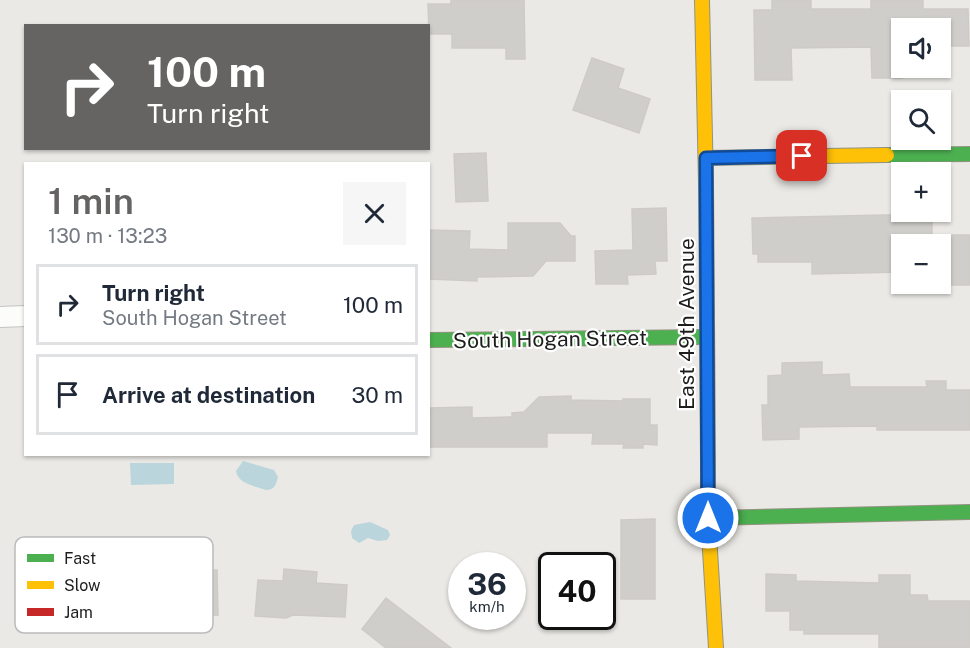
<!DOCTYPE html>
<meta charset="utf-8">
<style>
body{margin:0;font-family:"Public Sans",sans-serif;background:#f6f6f7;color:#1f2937;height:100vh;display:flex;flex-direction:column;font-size:22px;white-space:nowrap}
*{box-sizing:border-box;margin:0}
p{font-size:20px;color:#747a83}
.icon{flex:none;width:33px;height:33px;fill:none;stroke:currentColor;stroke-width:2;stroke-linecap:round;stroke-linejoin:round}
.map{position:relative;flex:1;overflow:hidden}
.side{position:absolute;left:24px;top:162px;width:406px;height:294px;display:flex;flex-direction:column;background:#fff;border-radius:0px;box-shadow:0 2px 4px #0004}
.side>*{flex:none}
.guide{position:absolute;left:24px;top:24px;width:406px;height:126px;border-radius:0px;box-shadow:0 2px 4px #0004;background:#656463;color:#fff;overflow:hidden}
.tools{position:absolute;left:891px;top:18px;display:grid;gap:12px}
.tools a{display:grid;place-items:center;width:60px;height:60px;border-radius:0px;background:#fff;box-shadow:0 2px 4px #0004;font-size:30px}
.speed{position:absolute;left:448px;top:552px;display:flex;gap:12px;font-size:30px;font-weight:700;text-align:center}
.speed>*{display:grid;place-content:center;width:78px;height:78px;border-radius:50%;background:#fff;box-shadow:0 2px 4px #0004;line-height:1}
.speed small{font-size:15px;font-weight:400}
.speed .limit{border:3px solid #111;border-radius:9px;background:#fff;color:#111}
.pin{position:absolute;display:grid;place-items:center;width:51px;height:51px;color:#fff;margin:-26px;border-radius:12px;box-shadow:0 3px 9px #0006}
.me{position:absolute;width:66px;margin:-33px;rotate:0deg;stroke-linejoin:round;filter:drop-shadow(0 0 4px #0008)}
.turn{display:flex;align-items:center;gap:21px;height:126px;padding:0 24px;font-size:27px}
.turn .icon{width:78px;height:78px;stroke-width:2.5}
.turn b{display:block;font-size:42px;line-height:51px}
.round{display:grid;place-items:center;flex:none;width:63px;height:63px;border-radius:0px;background:#f6f6f7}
.headline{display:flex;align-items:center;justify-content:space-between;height:102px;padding:0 24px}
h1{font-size:36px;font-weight:600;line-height:45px;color:#656463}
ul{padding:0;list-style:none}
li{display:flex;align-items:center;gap:18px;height:81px;margin:0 12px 9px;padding:0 12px;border:3px solid #e0e1e3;border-radius:0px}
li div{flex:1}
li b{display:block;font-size:22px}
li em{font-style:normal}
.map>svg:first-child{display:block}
.water{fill:#bbd5dc}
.building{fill:#d0cecb;stroke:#cecbc7;stroke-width:1.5}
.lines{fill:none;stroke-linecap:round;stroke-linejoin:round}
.street-casing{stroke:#c4c3c1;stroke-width:22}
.fast-casing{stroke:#91937f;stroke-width:16}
.slow-casing{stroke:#91937f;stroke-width:16}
.jam-casing{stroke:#91937f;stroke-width:16}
.street{stroke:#fcfcfb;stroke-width:20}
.fast{stroke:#4caf50;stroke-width:14}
.slow{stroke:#ffc107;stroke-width:14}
.jam{stroke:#c62828;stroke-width:14}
.route-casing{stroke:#114b97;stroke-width:15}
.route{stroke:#1a73e8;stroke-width:10}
.labels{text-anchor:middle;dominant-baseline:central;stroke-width:4.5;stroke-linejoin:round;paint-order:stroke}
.street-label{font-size:21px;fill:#1d1d1d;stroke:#fff}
.key{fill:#fff;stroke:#bbb;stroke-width:1.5}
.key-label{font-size:16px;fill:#1d1d1d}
</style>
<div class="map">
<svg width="970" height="648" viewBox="0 0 970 648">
<rect width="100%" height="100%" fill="#ebe9e5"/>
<g class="water">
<path d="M243,461L274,470L278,477C276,484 275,490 266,490C255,486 238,484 236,471Z"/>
<polygon points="130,463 174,463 174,484 131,485"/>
<polygon points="370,522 388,530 390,535 387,540 378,541 368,538 359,543 352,538 351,531 354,525"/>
</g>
<g class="building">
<polygon points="451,0 524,0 525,59 506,59 506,48 452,48 452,34 429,34 428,4 451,4"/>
<polygon points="772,0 811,0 811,9 871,9 871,0 923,0 923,9 968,9 969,46 940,46 940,28 902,28 902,78 872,78 871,47 791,48 792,80 755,80 754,10 772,10"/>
<polygon points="592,58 624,69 618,88 650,99 639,133 573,110"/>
<polygon points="486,153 488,201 456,202 454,154"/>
<polygon points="666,208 667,261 655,261 656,274 627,275 628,284 596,284 595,251 633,250 632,209"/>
<polygon points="884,215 932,215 932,244 902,244 902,272 812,274 812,262 758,262 758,254 753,254 752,218"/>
<polygon points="508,223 560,223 571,236 575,236 575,261 546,261 533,276 477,277 477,281 429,279 429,230 470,231 469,249 508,250"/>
<polygon points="940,235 970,235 970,285 942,285"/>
<polygon points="822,362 822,375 849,374 850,387 927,387 926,381 946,381 946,390 970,390 970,430 877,430 877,426 799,427 799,439 763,440 762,405 768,405 768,376 782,375 782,363"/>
<polygon points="571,396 571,400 623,401 623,399 650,399 650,425 657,425 657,445 643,444 643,448 623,448 624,444 592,444 593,433 547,433 547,447 429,447 429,408 472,407 472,418 512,417 512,413 524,412 539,397"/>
<polygon points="655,519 655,599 621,599 621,520"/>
<polygon points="170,558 188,558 188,570 217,570 218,615 186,616 186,605 156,606 155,570 170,570"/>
<polygon points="284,569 317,572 316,583 347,585 345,617 293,615 286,618 255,616 258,580 283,581"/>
<polygon points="766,574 796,575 796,581 879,583 879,575 910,575 910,595 927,595 928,601 970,601 970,648 879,648 879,634 804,634 804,630 790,630 790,611 766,611"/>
<polygon points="386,598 451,648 386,648 362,629"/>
</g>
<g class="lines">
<defs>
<polyline id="street" points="0,317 26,316"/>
<g id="fast">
<polyline points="887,155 970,154"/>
<polyline points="429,340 707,337"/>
<polyline points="708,518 970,512"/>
</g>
<g id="slow">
<polyline points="702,0 706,183"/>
<polyline points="706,158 887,155"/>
<polyline points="708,459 708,518 716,648"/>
</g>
<polyline id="jam" points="706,183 708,459"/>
</defs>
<use href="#street" class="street-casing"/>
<use href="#fast" class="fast-casing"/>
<use href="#slow" class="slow-casing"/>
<use href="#jam" class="jam-casing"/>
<use href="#street" class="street"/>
<use href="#fast" class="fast"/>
<use href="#slow" class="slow"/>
<use href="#jam" class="jam"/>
</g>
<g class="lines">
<defs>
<polyline id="route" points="708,518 706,158 802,156"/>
</defs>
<use href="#route" class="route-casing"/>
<use href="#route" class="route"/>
</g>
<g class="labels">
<g class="street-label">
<text transform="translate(686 324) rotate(-90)">East 49th Avenue</text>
<text transform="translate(550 339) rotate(-1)">South Hogan Street</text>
</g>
</g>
<rect x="15" y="537" width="198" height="96" rx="9" class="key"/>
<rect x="27" y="554" width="27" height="8" fill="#4caf50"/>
<rect x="27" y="581" width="27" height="8" fill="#ffc107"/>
<rect x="27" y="608" width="27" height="8" fill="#c62828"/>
<g class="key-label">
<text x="64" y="564">Fast</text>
<text x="64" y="591">Slow</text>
<text x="64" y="618">Jam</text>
</g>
</svg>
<div class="tools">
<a><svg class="icon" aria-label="sound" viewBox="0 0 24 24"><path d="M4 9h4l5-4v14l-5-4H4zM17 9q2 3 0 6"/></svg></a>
<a><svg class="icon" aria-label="search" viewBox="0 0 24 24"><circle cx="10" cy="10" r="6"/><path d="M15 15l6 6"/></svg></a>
<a>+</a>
<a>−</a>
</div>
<div class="speed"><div>36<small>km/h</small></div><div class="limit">40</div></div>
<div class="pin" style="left:802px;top:156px;background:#d93025"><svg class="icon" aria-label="arrive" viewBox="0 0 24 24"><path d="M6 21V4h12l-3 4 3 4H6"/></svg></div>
<svg class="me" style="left:708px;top:518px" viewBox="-20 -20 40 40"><circle r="17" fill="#1a73e8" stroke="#fff" stroke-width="3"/><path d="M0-11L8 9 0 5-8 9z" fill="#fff"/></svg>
<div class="guide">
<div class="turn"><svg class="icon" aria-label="right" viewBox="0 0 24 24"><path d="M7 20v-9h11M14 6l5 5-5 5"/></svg><div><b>100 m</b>Turn right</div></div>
</div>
<section class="side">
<div class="headline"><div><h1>1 min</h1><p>130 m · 13:23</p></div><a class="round"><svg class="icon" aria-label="close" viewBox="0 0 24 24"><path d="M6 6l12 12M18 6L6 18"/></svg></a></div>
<ul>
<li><svg class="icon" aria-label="right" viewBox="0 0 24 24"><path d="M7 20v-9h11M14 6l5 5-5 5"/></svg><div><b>Turn right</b><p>South Hogan Street</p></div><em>100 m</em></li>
<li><svg class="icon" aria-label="arrive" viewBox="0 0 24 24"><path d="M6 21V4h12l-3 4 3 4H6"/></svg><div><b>Arrive at destination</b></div><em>30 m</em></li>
</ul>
</section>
</div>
